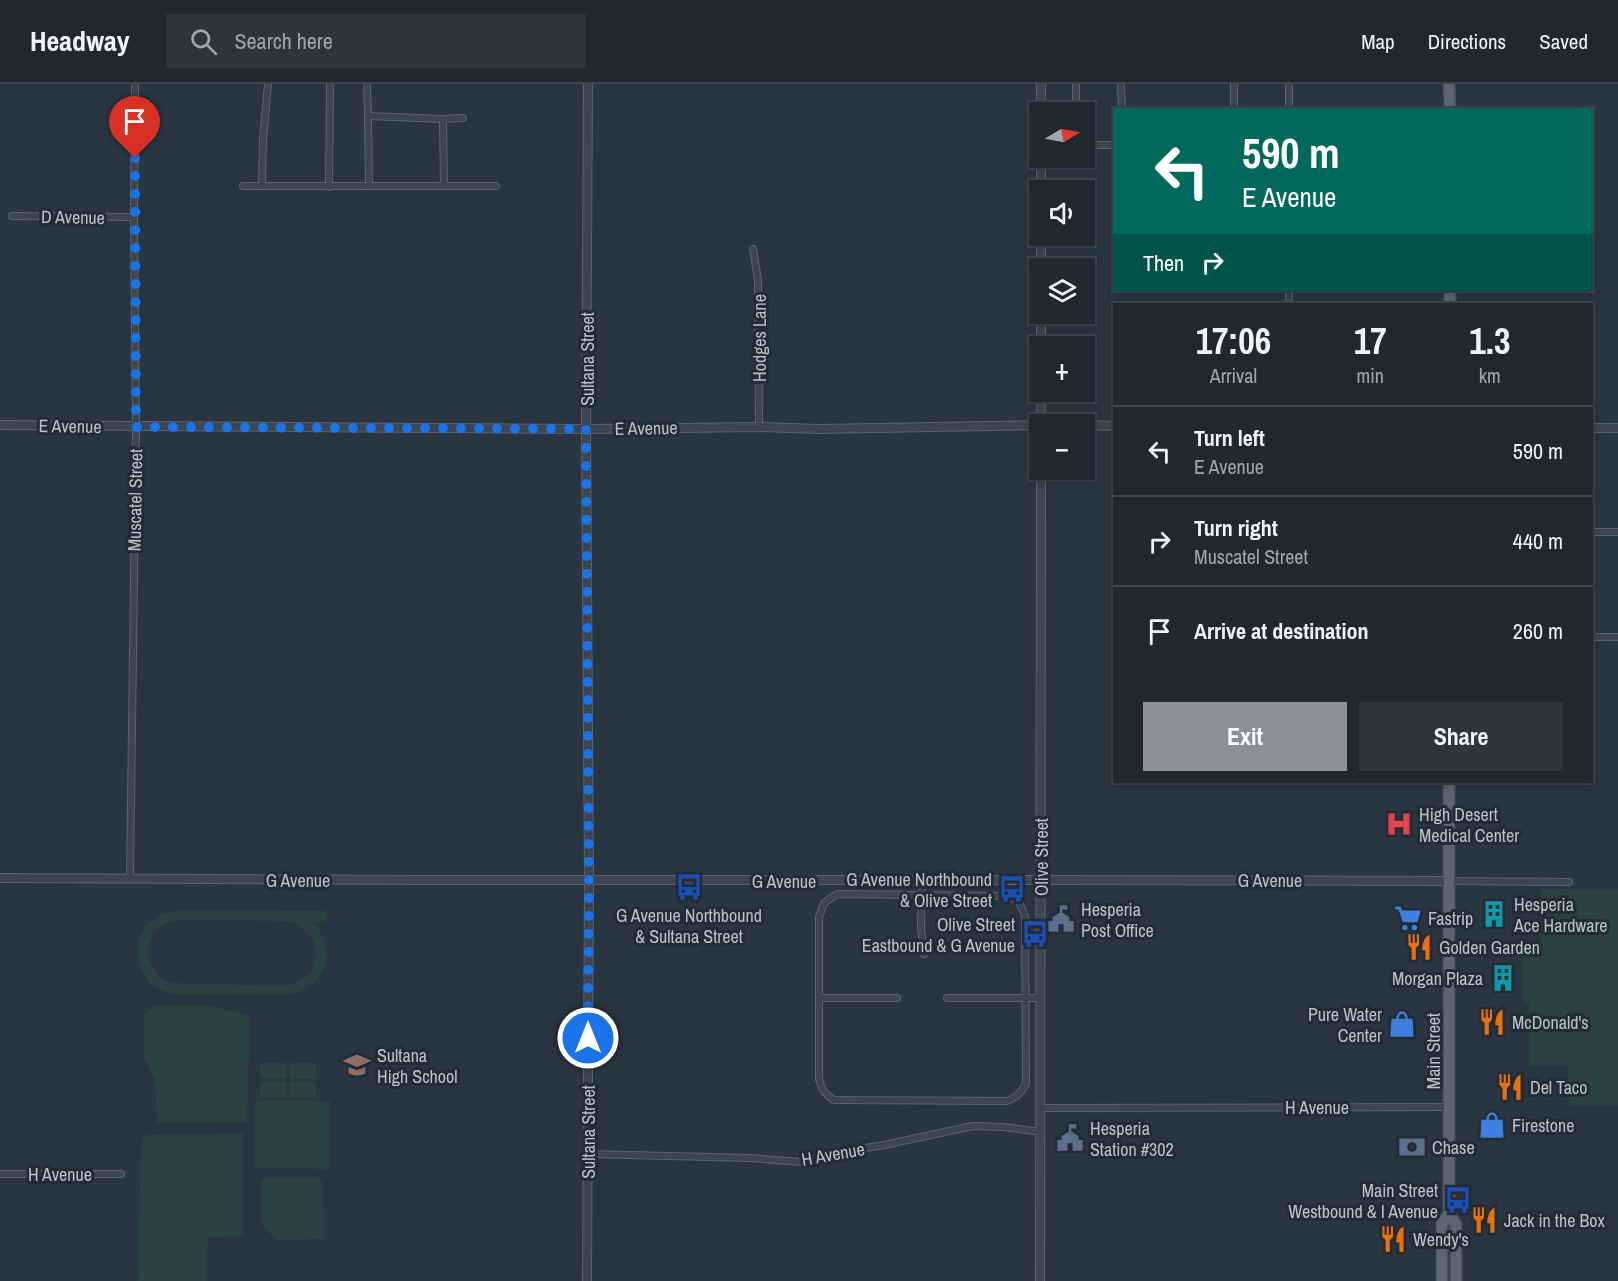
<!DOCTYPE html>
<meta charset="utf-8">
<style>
body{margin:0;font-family:"Archivo Narrow",sans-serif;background:#2c343c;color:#f1f3f6;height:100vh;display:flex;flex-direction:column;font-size:22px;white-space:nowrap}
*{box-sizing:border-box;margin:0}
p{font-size:20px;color:#a1a6ab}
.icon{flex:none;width:33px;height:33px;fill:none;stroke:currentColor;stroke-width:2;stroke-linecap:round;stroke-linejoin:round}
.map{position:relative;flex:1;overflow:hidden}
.details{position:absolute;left:1113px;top:219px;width:480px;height:480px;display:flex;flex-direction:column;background:#1f2830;border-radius:0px;box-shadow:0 3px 9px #0003,0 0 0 2px #3c444c}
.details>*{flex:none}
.guide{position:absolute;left:1113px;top:24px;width:480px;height:183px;border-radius:0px;box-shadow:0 3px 9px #0003,0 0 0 2px #3c444c;background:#00695c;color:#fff;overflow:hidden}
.needle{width:39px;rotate:80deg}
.buttons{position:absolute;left:1029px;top:18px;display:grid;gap:12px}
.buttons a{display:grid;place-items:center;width:66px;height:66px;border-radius:0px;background:#1f2830;box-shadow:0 3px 9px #0003,0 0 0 2px #3c444c;font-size:30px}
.pin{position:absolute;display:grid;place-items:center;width:51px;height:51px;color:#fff;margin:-62px -26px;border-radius:50% 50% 50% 0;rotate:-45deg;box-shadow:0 0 6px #0007}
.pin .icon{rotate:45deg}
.me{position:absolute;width:66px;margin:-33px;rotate:0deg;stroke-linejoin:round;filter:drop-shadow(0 0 4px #0008)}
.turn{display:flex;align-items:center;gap:21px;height:126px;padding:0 30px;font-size:27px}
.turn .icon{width:78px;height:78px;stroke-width:2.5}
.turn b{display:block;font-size:42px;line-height:51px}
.then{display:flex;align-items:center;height:57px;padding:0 30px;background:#0003;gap:12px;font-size:22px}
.eta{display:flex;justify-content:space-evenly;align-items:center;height:102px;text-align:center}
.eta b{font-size:36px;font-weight:800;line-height:42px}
.primary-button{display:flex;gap:12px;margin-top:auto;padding:12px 30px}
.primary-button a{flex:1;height:69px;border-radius:0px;background:#8c9099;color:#fff;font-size:24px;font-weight:800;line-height:69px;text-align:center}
.primary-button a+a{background:#2c343c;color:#f1f3f6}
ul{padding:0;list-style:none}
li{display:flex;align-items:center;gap:18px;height:90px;padding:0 30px;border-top:2px solid #3c444c}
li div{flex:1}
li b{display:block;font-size:22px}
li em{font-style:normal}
header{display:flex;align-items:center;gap:36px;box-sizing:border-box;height:84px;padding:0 30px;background:#1f2830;border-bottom:2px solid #3c444c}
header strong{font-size:28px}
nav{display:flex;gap:33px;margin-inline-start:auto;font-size:21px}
.search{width:420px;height:54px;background:#2c343c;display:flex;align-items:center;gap:15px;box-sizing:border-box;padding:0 21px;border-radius:0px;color:#a1a6ab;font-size:22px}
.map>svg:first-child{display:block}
.green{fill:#2c4242;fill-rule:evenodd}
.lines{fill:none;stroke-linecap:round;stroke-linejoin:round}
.minor-casing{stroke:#5b646d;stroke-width:8}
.tertiary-casing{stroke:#5b646d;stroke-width:10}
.primary-casing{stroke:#4a525c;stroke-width:13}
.minor{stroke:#3d4650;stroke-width:6}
.tertiary{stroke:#3d4650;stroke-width:8}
.primary{stroke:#5b6670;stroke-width:10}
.route{stroke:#1a73e8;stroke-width:10;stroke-dasharray:0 18}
.labels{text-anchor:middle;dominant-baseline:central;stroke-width:6;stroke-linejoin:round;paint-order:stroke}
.street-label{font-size:18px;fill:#bac2ca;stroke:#222b36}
.poi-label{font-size:18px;fill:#bac2ca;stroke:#222b36;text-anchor:start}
</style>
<header>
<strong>Headway</strong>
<div class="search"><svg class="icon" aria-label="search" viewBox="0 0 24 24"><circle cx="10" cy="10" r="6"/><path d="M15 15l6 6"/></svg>Search here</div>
<nav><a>Map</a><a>Directions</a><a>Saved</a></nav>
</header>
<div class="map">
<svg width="1618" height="1197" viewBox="0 0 1618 1197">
<rect width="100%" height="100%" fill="#293540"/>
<g class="green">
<polygon points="1541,805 1618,806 1618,1022 1569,1022 1568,982 1529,982 1529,919 1523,918 1523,867 1541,867"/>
<path d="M177,826L326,827V837L313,838C338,866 327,902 290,911H179C169,909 157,906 149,898C137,884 134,860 144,844C152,833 165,829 177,826ZM180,836L286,837C326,846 326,893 286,902L170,899C137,883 142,839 180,836Z"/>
<polygon points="155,921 207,921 250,932 247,1039 157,1039 155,996 144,972 144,931"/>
<rect x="260" y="979" width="26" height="15"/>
<rect x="290" y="979" width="26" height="16"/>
<rect x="260" y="998" width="26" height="15"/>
<rect x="290" y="998" width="26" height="15"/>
<polygon points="255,1017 330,1017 330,1085 255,1084"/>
<polygon points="243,1049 243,1152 208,1154 206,1197 138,1197 141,1055 146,1051"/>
<polygon points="318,1093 323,1100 324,1155 276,1156 261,1139 261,1094"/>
</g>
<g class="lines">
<defs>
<g id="minor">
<polyline points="367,0 368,32"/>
<polyline points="1076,0 1076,28"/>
<polyline points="1121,0 1122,26"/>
<polyline points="1289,0 1289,26"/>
<polyline points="1234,26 1234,0"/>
<polyline points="1084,61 1114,61"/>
<polyline points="243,102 262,102 263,56 268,0"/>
<polyline points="262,102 496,102"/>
<polyline points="369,102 368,32 443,35"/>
<polyline points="444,102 443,35 463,34"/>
<polyline points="329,103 330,0"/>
<polyline points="12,132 134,133"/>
<polyline points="753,165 758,196 759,343"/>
<polyline points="1289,220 1289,206"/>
<polyline points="1592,448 1618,448"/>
<polyline points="1592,553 1618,553"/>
<polyline points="130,795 136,343 134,133 135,0"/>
<polyline points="922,796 921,845 924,870"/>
<polyline points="1449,797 1569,798"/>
<path d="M837,810L1007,812L1019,818L1025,832L1026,1000C1021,1009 1017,1013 1007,1017L834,1016C825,1011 821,1005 819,995V833L824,819Z"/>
<polyline points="820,914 897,914"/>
<polyline points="947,914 1041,914"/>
<polyline points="1041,1024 1449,1023"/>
<polyline points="587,1070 750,1074 802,1078 834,1069 884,1061 973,1042 1003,1043 1041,1048"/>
<polyline points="0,1090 121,1090"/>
</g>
<g id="tertiary">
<polyline points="1041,28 1041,0"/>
<polyline points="1041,106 1041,74"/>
<polyline points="1041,184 1041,152"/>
<polyline points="1041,262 1041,230"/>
<polyline points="1041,340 1041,308"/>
<polyline points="0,341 586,345 759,343 819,345 1040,341"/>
<polyline points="1084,341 1114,342"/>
<polyline points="1592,344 1618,344"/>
<polyline points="0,794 426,796 1041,796 1448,797"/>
<polyline points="587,1197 589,796 586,345 588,0"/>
<polyline points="1040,1197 1041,386"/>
</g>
<g id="primary">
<polyline points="1449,0 1450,26"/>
<polyline points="1450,206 1450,220"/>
<polyline points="1449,698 1449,1130 1456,1140 1456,1197"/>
<polyline points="1442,1197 1442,1139 1449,1130"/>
</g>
</defs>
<use href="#minor" class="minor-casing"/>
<use href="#tertiary" class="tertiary-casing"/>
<use href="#primary" class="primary-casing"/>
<use href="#minor" class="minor"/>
<use href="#tertiary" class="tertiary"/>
<use href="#primary" class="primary"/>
</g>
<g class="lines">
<polyline class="route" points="135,74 136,343 586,345 589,796 588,954"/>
</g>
<defs>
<symbol id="hospital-bare" viewBox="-9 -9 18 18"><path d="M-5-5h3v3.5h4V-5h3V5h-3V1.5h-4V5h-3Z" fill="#e0444e" stroke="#222b36" stroke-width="2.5" paint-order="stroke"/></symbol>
<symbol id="bus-bare" viewBox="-9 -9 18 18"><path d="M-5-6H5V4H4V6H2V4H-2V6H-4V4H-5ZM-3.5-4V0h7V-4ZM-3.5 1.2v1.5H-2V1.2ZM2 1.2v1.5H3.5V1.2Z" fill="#1a4fb4" stroke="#222b36" stroke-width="2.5" paint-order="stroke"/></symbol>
<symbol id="building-bare" viewBox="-9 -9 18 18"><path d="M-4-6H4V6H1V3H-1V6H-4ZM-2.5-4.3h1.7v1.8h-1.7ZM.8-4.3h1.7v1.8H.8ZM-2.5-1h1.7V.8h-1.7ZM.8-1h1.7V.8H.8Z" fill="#0f9aa8" stroke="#222b36" stroke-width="2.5" paint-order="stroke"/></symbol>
<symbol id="supermarket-bare" viewBox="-9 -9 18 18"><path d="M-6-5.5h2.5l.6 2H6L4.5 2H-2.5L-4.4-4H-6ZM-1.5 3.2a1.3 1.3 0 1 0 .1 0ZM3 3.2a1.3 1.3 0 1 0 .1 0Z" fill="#3f7fe0" stroke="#222b36" stroke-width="2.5" paint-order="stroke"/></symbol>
<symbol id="civic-bare" viewBox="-9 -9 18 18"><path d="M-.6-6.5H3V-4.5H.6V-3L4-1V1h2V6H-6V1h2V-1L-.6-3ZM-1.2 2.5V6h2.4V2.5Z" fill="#5c6f8a" stroke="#222b36" stroke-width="2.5" paint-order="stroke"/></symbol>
<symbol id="restaurant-bare" viewBox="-9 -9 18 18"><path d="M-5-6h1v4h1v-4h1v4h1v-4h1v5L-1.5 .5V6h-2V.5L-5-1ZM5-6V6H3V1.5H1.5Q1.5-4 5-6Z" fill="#e8710a" stroke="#222b36" stroke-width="2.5" paint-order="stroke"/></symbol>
<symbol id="shop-bare" viewBox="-9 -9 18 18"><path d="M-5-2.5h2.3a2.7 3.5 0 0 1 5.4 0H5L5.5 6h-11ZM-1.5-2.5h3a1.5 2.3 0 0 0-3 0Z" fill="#3f7fe0" stroke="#222b36" stroke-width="2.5" paint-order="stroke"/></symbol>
<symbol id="school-bare" viewBox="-9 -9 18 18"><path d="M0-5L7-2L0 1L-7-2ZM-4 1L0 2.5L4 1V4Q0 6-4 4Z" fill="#8d6e63" stroke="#222b36" stroke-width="2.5" paint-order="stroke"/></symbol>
<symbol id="bank-bare" viewBox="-9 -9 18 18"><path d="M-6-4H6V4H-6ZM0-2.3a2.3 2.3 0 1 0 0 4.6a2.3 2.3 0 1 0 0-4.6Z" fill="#5c6f8a" stroke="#222b36" stroke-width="2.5" paint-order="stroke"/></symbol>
</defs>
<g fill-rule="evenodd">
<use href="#hospital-bare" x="1380" y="721" width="38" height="38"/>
<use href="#bus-bare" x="670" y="784" width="38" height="38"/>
<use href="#bus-bare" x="993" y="786" width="38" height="38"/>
<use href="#building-bare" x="1475" y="811" width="38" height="38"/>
<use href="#supermarket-bare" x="1389" y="815" width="38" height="38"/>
<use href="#civic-bare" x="1042" y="816" width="38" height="38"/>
<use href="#bus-bare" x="1016" y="831" width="38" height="38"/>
<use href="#restaurant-bare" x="1400" y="844" width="38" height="38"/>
<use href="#building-bare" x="1484" y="875" width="38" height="38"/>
<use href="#restaurant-bare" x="1473" y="919" width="38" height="38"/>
<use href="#shop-bare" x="1383" y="921" width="38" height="38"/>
<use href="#school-bare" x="338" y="962" width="38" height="38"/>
<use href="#restaurant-bare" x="1491" y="984" width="38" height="38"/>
<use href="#shop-bare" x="1473" y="1022" width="38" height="38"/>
<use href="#civic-bare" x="1051" y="1035" width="38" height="38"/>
<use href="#bank-bare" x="1393" y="1044" width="38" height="38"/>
<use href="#bus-bare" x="1439" y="1097" width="38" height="38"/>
<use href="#restaurant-bare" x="1465" y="1117" width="38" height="38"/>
<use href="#restaurant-bare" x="1374" y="1136" width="38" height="38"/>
</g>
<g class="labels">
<g class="street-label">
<text transform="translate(73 133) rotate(1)">D Avenue</text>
<text transform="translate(759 254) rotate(-90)">Hodges Lane</text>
<text transform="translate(587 275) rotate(-90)">Sultana Street</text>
<text transform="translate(70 342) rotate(1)">E Avenue</text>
<text transform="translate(646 344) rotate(-1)">E Avenue</text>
<text transform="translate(135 416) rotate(-89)">Muscatel Street</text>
<text transform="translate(1041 773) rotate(-90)">Olive Street</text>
<text x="298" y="796">G Avenue</text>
<text x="1270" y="796">G Avenue</text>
<text x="784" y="797">G Avenue</text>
<text transform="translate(1433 967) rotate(-90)">Main Street</text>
<text x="1317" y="1023">H Avenue</text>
<text transform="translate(588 1048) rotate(-90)">Sultana Street</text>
<text transform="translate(833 1070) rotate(-10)">H Avenue</text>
<text x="60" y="1090">H Avenue</text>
</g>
<g class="poi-label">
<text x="1419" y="730">High Desert<tspan x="1419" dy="21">Medical Center</tspan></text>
<text x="992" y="795" text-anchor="end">G Avenue Northbound<tspan x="992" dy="21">&amp; Olive Street</tspan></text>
<text x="1514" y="820">Hesperia<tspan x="1514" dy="21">Ace Hardware</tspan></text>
<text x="1081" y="825">Hesperia<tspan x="1081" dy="21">Post Office</tspan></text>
<text x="689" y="831" text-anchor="middle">G Avenue Northbound<tspan x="689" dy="21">&amp; Sultana Street</tspan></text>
<text x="1428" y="834">Fastrip</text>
<text x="1015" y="840" text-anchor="end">Olive Street<tspan x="1015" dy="21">Eastbound &amp; G Avenue</tspan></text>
<text x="1439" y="863">Golden Garden</text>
<text x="1483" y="894" text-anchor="end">Morgan Plaza</text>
<text x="1382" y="930" text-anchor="end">Pure Water<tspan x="1382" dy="21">Center</tspan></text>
<text x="1512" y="938">McDonald's</text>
<text x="377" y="971">Sultana<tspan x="377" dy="21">High School</tspan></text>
<text x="1530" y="1003">Del Taco</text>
<text x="1512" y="1041">Firestone</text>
<text x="1090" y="1044">Hesperia<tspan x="1090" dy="21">Station #302</tspan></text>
<text x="1432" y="1063">Chase</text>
<text x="1438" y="1106" text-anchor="end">Main Street<tspan x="1438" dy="21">Westbound &amp; I Avenue</tspan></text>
<text x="1504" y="1136">Jack in the Box</text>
<text x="1413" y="1155">Wendy's</text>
</g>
</g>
</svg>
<div class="buttons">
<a><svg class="needle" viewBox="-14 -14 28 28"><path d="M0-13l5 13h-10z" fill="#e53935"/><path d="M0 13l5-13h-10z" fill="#a1a6ab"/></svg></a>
<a><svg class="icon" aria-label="sound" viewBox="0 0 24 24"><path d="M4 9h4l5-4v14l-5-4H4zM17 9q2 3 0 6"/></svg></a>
<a><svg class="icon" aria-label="layers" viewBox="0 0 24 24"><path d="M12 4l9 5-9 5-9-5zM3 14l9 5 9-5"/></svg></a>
<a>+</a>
<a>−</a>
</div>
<div class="pin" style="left:135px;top:74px;background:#d93025"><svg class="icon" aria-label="arrive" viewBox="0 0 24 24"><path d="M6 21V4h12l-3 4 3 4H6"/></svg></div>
<svg class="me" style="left:588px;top:954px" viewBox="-20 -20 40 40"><circle r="17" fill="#1a73e8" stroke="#fff" stroke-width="3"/><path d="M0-11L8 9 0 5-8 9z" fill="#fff"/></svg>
<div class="guide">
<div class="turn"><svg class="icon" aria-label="left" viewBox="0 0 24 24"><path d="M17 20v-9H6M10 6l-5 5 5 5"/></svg><div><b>590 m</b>E Avenue</div></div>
<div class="then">Then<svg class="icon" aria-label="right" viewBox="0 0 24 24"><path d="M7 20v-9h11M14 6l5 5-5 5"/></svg></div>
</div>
<section class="details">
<div class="eta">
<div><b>17:06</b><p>Arrival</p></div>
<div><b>17</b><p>min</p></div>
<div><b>1.3</b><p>km</p></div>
</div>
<ul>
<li><svg class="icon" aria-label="left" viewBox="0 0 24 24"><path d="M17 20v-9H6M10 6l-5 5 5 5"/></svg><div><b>Turn left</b><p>E Avenue</p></div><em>590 m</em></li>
<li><svg class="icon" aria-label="right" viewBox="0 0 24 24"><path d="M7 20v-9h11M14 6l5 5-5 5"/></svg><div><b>Turn right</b><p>Muscatel Street</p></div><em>440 m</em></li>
<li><svg class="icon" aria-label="arrive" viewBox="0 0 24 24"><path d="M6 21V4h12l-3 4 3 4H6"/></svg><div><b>Arrive at destination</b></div><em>260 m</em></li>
</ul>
<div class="primary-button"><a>Exit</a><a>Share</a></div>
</section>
</div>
